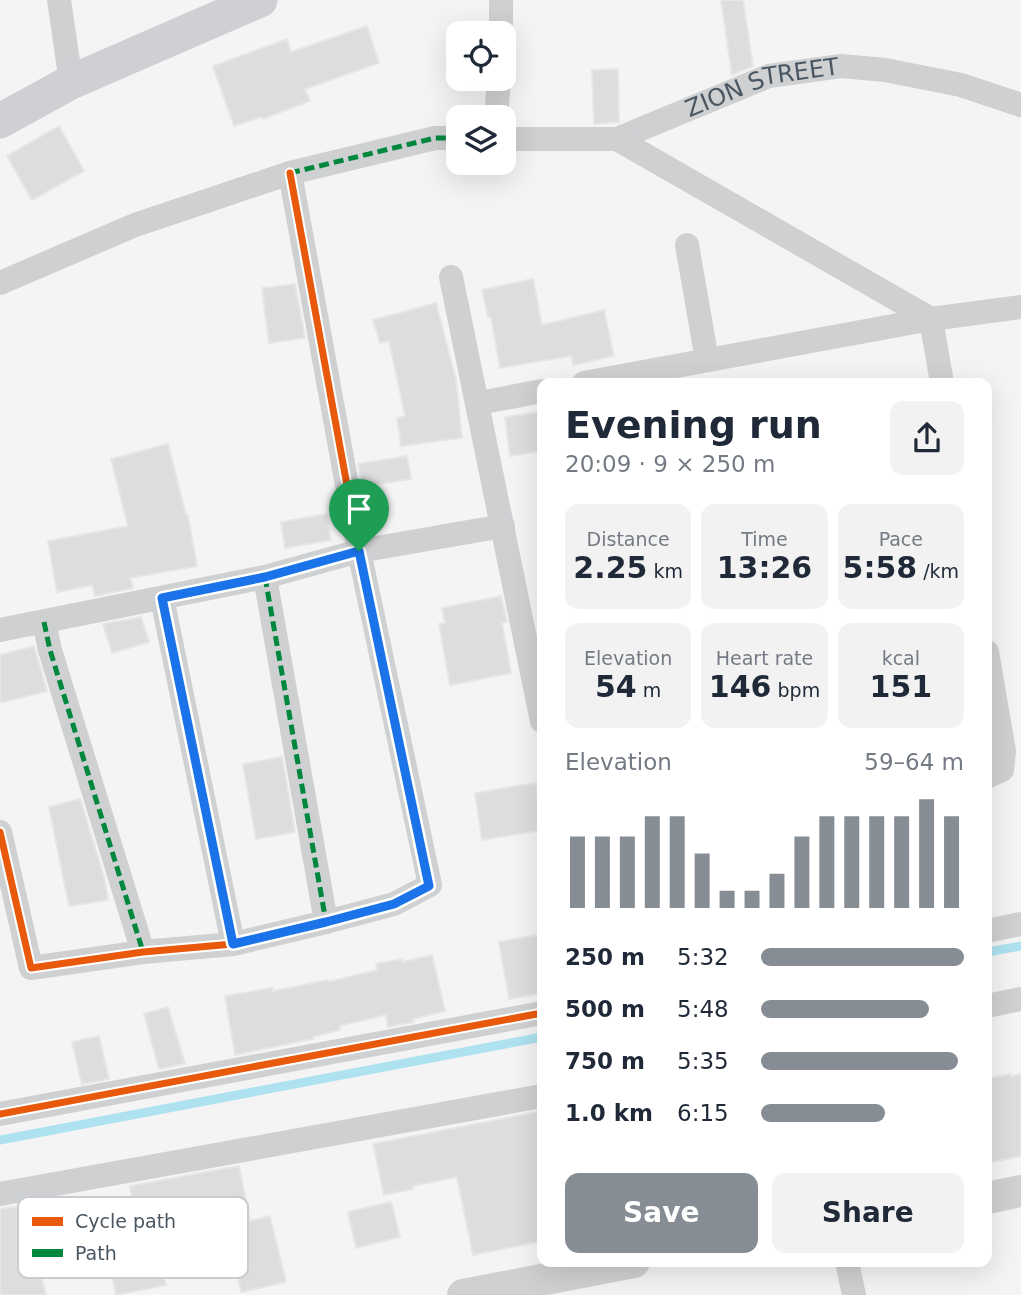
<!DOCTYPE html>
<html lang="en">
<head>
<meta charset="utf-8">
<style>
  :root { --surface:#fff; --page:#f2f2f3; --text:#1f2937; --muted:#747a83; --accent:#868d94 }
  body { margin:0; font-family:"DejaVu Sans",sans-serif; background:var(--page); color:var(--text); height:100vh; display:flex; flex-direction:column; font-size:26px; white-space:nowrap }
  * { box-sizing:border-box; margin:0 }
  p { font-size:23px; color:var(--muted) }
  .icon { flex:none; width:38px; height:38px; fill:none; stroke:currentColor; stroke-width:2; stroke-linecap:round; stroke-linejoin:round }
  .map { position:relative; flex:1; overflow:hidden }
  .panel { position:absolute; left:537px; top:378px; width:455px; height:889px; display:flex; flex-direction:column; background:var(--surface); border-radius:14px; box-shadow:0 7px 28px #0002 }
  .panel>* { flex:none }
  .fabs { position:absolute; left:446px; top:21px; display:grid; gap:14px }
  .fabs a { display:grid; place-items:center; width:70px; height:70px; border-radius:14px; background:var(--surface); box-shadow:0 7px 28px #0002; font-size:35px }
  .pin { position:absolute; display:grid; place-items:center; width:60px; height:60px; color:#fff; margin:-72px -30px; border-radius:50% 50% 50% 0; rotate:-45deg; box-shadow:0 0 7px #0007 }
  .pin .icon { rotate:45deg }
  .round { display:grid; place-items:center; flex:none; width:74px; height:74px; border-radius:14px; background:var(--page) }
  .summary { display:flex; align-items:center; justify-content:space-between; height:119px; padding:0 28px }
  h1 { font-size:38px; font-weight:600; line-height:52px }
  .metrics { display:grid; grid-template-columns:repeat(3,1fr); gap:10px; height:119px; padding:7px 28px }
  .metrics div { display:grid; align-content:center; border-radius:14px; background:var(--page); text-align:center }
  .metrics b { font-size:30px; font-weight:600 }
  .metrics small { font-size:19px; font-weight:400 }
  .metrics p { font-size:19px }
  .chart { height:196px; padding:14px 28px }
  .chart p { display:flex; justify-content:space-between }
  .chart svg { width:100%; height:126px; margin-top:7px; stroke:var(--accent); stroke-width:6 }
  .button { display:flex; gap:14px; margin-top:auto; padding:14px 28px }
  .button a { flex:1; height:80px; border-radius:14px; background:var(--accent); color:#fff; font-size:28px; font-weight:600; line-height:80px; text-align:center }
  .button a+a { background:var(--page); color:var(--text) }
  ul { padding:0 28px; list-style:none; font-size:23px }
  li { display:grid; grid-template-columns:112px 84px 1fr; align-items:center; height:52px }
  li i { height:18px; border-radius:9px; background:var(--accent) }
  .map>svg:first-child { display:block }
</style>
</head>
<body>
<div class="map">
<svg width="1021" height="1295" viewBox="0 0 1021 1295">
  <rect width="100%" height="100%" fill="#f4f4f4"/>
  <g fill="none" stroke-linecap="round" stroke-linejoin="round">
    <g stroke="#aee2f0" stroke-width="9">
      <polyline points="987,952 1021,946"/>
      <polyline points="0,1140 542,1037"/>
    </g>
  </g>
  <g fill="#ddddde" stroke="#e5e6e7" stroke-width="2">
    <polygon points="721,0 743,0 753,66 732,75"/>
    <polygon points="367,26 379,63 305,89 310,101 263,119 262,117 234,126 213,66 287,39 291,52"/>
    <polygon points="618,69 619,122 594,124 592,70"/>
    <polygon points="59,126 84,171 32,200 7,156"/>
    <polygon points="533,279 542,325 604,310 614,356 573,365 571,356 500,368 491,317 488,317 482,290"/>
    <polygon points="295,284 305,338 269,343 262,288"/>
    <polygon points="436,303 456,380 462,438 401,446 397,418 405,416 389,341 380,343 373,320"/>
    <polygon points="542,412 542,451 510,456 505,417"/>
    <polygon points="168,444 186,515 188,515 197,566 130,578 133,588 95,596 92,585 57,592 48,541 128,526 111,459"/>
    <polygon points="407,456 411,479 362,487 358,464"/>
    <polygon points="327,514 331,540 285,548 281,522"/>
    <polygon points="501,596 507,622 502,623 511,673 450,685 439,624 445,623 442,608"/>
    <polygon points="141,617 149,642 112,653 103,624"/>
    <polygon points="34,646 47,691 0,703 0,655"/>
    <polygon points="282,757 295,832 256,839 243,764"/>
    <polygon points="536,783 542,830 482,840 475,793"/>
    <polygon points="80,799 104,877 108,900 69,906 49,807"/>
    <polygon points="542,934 542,993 509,999 499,942"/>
    <polygon points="432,955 445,1011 413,1019 414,1022 388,1027 386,1015 339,1026 340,1030 313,1037 313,1039 235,1055 225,996 272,988 273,991 328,980 328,982 377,970 376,964 402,959 402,962"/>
    <polygon points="168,1007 185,1064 159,1069 144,1014"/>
    <polygon points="99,1036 109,1079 82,1084 72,1042"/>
    <polygon points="1010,1074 1011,1077 1021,1074 1021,1156 987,1163 987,1079"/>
    <polygon points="542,1111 542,1241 473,1255 457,1177 412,1186 413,1189 384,1195 373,1144"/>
    <polygon points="239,1166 250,1221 270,1216 286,1282 241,1292 234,1258 164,1275 166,1285 116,1295 107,1250 137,1244 130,1186"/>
    <polygon points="85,1199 93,1249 36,1258 46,1295 0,1295 0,1209 35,1204 35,1208"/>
    <polygon points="391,1202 400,1237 356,1248 348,1212"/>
  </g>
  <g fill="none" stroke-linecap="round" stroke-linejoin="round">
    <g stroke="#ced0d2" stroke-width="24">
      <polyline points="59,0 71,82"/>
      <polyline points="501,0 501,33"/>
      <polyline points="496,117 499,79"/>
      <path id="s1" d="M 504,139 L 617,139 L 769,76 L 841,66 L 885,70 L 961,85 L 1021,105"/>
      <polyline points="617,139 931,319"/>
      <polyline points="687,245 707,360"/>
      <polyline points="451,277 542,721"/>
      <polyline points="0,283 135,225 290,173 435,138 458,138"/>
      <polyline points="931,319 942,383"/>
      <polyline points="584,383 931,319 1021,307"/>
      <polyline points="479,403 542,391"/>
      <polyline points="265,577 326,922"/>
      <polyline points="162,598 233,944"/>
      <polyline points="44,622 50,650 143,952"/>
      <polyline points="0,630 265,577 359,551 503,526"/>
      <polyline points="987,652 1004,751 1002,770 987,777"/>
      <polyline points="0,832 31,968 143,952 233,944 326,922 394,904 430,885 359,551 290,173"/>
      <polyline points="987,931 1021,924"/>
      <polyline points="987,1006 1021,999"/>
      <polyline points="0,1114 542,1013"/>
      <polyline points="0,1194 542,1096"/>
      <polyline points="847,1262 854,1295"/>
    </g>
    <g stroke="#ced0d2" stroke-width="32">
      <polyline points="987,1198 1021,1191"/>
      <polyline points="463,1295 634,1262"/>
    </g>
    <polyline stroke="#ced0d4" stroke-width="35" points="0,121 71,82 260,0"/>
    <g stroke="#00873e" stroke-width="5" stroke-dasharray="10 5" stroke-linecap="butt">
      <polyline points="290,173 435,138 458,138"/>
      <polyline points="265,577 326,922"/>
      <polyline points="162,598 233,944"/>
      <polyline points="44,622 50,650 143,952"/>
    </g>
    <g stroke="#fff" stroke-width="11">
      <g id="cycleway">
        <polyline points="0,832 31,968 143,952 233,944 326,922 394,904 430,885 359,551 290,173"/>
        <polyline points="0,1114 542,1013"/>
      </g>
    </g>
    <use href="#cycleway" stroke="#e8590c" stroke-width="7"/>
  </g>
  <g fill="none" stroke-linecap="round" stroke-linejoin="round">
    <g stroke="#fff" stroke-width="14">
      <polygon id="route" points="359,551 429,886 394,904 326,922 233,944 162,598 265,577"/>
    </g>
    <use href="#route" stroke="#1a73e8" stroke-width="9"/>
  </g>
  <g text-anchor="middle" stroke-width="7" stroke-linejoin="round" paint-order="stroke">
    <g font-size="24" fill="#4a5661" stroke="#fff">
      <text dy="8" stroke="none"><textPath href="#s1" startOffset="268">ZION STREET</textPath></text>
    </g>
  </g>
  <rect x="18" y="1197" width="230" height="81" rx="10" fill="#fff" stroke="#c9ccd0" stroke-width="2"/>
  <rect x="32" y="1217" width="31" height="9" fill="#e8590c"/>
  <rect x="32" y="1249" width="31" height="8" fill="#00873e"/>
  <g font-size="19" fill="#4a5661">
    <text x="75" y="1228">Cycle path</text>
    <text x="75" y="1260">Path</text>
  </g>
</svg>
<div class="fabs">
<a><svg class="icon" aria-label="locate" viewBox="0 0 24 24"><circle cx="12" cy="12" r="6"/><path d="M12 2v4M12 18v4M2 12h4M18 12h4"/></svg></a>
<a><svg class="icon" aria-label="layers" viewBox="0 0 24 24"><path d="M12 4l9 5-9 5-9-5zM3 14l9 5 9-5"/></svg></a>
</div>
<div class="pin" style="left:359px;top:551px;background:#1e9e55"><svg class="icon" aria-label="arrive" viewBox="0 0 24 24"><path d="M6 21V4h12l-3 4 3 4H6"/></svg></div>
<section class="panel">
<div class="summary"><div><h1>Evening run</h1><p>20:09 · 9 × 250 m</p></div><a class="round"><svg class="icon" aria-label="share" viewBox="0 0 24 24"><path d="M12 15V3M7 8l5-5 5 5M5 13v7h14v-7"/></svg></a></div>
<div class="metrics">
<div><p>Distance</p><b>2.25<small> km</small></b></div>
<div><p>Time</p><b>13:26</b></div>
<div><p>Pace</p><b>5:58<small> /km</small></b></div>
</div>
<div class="metrics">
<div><p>Elevation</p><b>54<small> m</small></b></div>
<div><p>Heart rate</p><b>146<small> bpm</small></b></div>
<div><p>kcal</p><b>151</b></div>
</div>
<div class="chart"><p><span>Elevation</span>59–64 m</p>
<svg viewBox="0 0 160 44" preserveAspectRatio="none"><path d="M5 44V19M15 44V19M25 44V19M35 44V12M45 44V12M55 44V25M65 44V38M75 44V38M85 44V32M95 44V19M105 44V12M115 44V12M125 44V12M135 44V12M145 44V6M155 44V12"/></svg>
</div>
<ul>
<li><b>250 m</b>5:32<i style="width:100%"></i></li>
<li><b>500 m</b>5:48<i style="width:83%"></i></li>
<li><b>750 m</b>5:35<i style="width:97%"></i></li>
<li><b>1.0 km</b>6:15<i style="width:61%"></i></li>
</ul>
<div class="button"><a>Save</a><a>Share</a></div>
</section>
</div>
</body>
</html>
